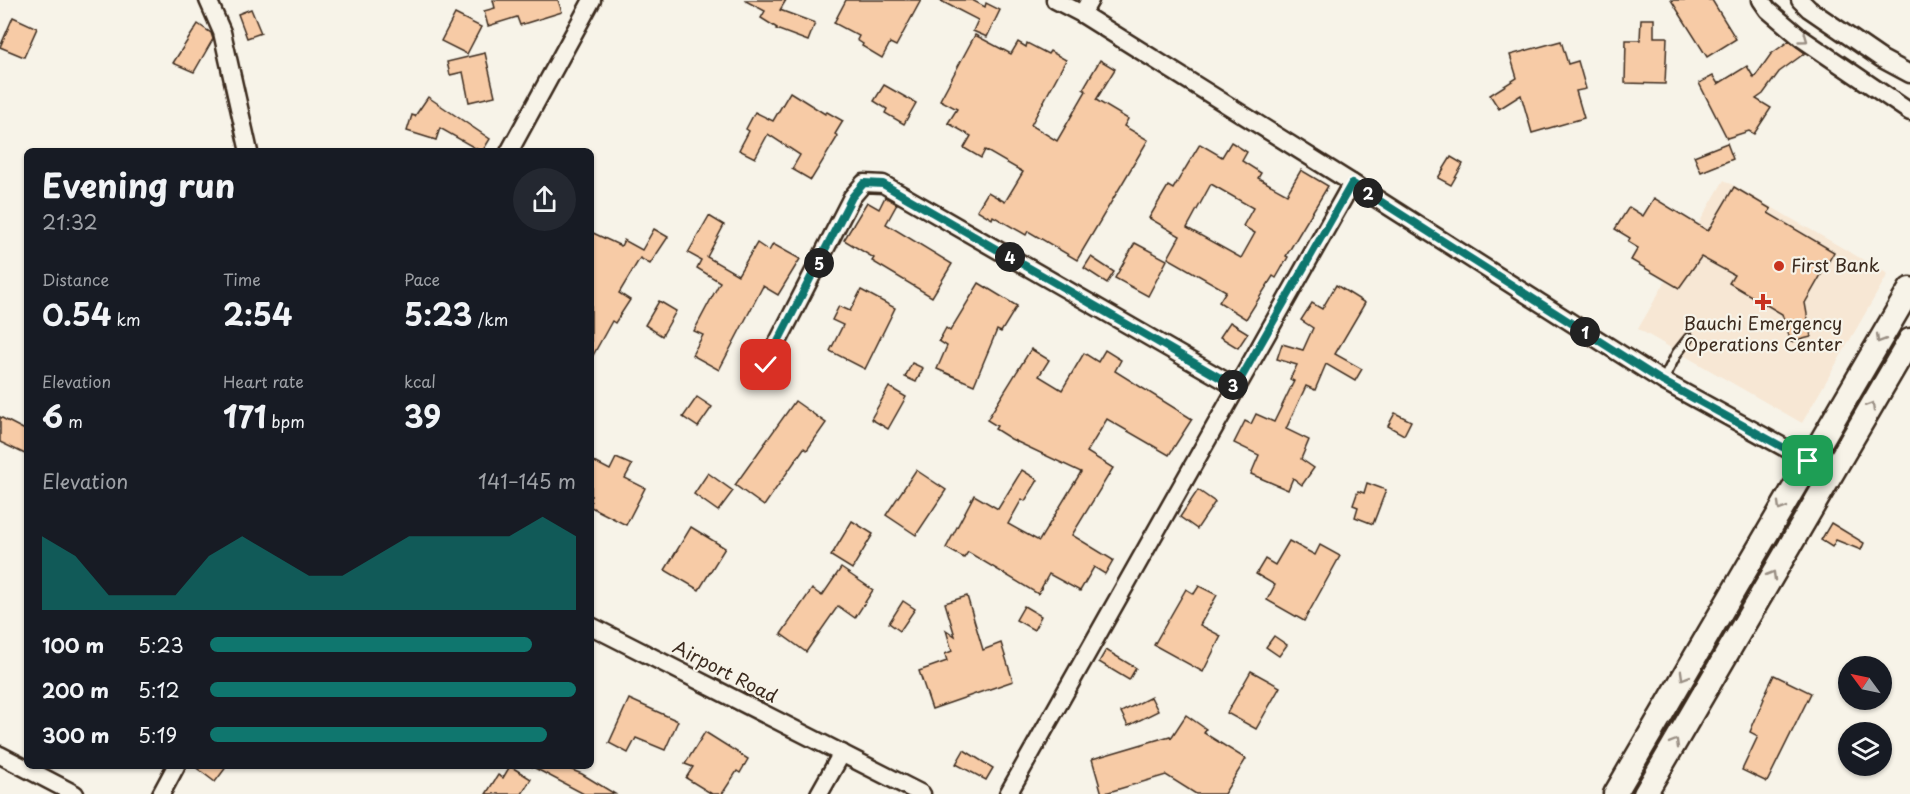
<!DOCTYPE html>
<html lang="en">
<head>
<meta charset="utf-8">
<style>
  :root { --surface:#171b24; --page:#242831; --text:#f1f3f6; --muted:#9ea1a6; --accent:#0f766e }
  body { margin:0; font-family:"Playpen Sans",sans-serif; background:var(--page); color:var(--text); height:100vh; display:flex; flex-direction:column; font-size:22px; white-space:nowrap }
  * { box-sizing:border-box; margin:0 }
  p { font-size:20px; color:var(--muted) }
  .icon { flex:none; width:33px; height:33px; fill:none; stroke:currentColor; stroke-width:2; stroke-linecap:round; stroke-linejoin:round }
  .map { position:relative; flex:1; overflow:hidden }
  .details { position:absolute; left:24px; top:148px; width:570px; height:621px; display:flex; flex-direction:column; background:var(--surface); border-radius:9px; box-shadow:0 2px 4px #0004 }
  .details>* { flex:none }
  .needle { width:39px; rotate:303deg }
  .buttons { position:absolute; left:1838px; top:656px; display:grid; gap:12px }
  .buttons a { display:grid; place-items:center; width:54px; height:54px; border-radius:50%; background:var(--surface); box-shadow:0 2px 4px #0004; font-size:30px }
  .pin { position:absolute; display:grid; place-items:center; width:51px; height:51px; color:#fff; margin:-26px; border-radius:12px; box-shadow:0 3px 9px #0006 }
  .km { position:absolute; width:30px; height:30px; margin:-15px; border-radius:50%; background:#222; color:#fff; font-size:16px; line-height:30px; text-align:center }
  .round { display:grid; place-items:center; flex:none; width:63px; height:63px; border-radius:32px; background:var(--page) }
  .summary { display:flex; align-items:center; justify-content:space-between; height:102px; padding:0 18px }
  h1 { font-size:33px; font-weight:700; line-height:45px }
  .stats { display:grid; grid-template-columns:repeat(3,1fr); gap:9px; height:102px; padding:6px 18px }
  .stats div { display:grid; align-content:center }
  .stats b { font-size:30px; font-weight:700 }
  .stats small { font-size:16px; font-weight:400 }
  .stats p { font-size:16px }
  .chart { height:168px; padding:12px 18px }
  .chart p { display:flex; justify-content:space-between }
  .chart svg { width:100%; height:108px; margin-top:6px; fill:var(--accent); opacity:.7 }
  ul { padding:0 18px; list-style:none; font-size:20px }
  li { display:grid; grid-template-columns:96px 72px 1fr; align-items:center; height:45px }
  li i { height:15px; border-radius:8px; background:var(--accent) }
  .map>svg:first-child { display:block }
</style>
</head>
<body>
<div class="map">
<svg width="1910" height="794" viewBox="0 0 1910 794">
  <rect width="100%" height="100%" fill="#f7f3e8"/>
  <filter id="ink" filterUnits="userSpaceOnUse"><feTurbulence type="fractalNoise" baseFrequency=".0167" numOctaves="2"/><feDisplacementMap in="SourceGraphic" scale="12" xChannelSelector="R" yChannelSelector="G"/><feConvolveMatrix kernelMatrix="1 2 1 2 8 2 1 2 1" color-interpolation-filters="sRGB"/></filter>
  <g filter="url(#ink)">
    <polygon fill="#f7e7d4" points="1724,180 1888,274 1802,423 1638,329"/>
    <g fill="#f7cba6" stroke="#3b2a1e" stroke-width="1.5" fill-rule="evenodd">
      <polygon points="493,0 558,0 562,12 520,25 517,17 488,26 484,11 495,8"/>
      <polygon points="744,0 786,0 780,10 815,23 808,41 776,29 777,28 761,18 765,11"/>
      <polygon points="846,0 921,0 896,46 890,43 882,58 862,46 863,44 857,40 859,36 834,23"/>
      <polygon points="939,0 972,0 985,7 986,3 1000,10 987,37 973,31 978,20"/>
      <polygon points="1671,0 1712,0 1736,39 1707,57"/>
      <polygon points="251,9 261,33 247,38 238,14"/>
      <polygon points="455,14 481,27 467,54 441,41"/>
      <polygon points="13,17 37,28 24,57 0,47"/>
      <polygon points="1641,19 1654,19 1654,37 1667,37 1665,84 1625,83 1626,40 1640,40"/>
      <polygon points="198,24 211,33 213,39 194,72 173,63"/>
      <polygon points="975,35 1011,54 1018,42 1026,47 1027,43 1048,54 1050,51 1066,60 1031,125 1057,141 1086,91 1083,89 1100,60 1115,69 1096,100 1128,119 1124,126 1148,140 1077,260 1028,231 1026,235 993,216 992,219 977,210 988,192 1005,202 1023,172 985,150 981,158 964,148 971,136 948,123 957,109 940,100"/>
      <polygon points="1561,41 1568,64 1578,61 1586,89 1576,91 1584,118 1532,133 1521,95 1499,109 1490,95 1517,78 1510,55"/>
      <polygon points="1789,41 1805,53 1779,72 1763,94 1756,99 1771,108 1754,134 1749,131 1727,138 1699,83 1713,76 1718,84 1747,66 1754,78 1771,54"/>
      <polygon points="485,53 495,96 469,102 463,72 450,75 447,62"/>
      <polygon points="884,85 916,103 904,124 885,113 887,109 874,101"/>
      <polygon points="790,92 825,114 827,112 843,121 835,134 838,136 811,180 792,169 800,155 768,134 755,158 739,150 749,131 746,129 755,112 773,121"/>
      <polygon points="428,97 490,139 482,152 440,128 436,140 407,131 412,115 415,116"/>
      <path d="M 1231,142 L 1247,152 L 1242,161 L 1261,173 L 1258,178 L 1287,194 L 1301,170 L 1328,186 L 1286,256 L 1288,257 L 1276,278 L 1273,276 L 1246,319 L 1219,302 L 1226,291 L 1168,258 L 1180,236 L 1149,218 L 1168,186 L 1173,189 L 1200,144 L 1222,157 ZM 1211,184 L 1253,208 L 1243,226 L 1255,233 L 1241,258 L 1187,228 Z"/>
      <polygon points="1727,143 1733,159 1701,172 1694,156"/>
      <polygon points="1451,157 1463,164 1451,185 1438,178"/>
      <polygon points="1734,187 1771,209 1768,213 1834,252 1805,303 1811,337 1791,342 1782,314 1729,283 1734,275 1701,257 1679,288 1631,260 1638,248 1628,242 1630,238 1615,229 1629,207 1643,216 1654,198 1708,231"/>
      <polygon points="885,197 897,204 886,224 952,264 932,297 872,261 874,258 844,240 867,202 879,209"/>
      <polygon points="709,216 724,225 707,257 738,275 757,243 769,251 773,244 800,259 778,295 763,286 719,370 692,355 703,335 694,331 720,282 697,268 701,260 688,253"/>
      <polygon points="654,229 668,237 650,264 640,258 619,293 630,300 615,323 612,321 591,359 591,232 621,246 624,240 642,250"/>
      <polygon points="1135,243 1167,260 1148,296 1115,278"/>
      <polygon points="1091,257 1114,272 1107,283 1084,268"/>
      <polygon points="979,283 1017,306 1001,332 997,330 974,385 937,369 947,346 939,341 946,328 950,331"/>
      <polygon points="1336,285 1365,303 1335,354 1362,369 1355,381 1326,364 1315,390 1306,386 1286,429 1309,440 1301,459 1314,468 1302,485 1293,478 1288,490 1251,474 1259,455 1234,443 1245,421 1251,424 1256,414 1274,422 1294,381 1290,379 1297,365 1277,359 1282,344 1303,350 1313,328 1301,320 1312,303 1322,309"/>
      <polygon points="861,290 895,308 865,369 830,351 843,325 832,320 839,306 850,311"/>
      <polygon points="659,301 676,311 662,336 645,325"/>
      <polygon points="1230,322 1248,333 1238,348 1220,337"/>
      <polygon points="1031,349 1049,360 1039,376 1062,390 1084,353 1098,362 1105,350 1121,360 1115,371 1192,419 1169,455 1107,419 1087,452 1113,468 1072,535 1113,560 1105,574 1094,567 1080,591 1049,574 1038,594 968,552 964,558 946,548 974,495 998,509 1022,470 1038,480 1025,501 1022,499 1008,524 1039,541 1081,472 1011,439 995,429 997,426 987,420"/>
      <polygon points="912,363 923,368 916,382 905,377"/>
      <polygon points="889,387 906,397 888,429 871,419"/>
      <polygon points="697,397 712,407 698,427 683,417"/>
      <polygon points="795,401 826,423 807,450 804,448 764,506 735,485"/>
      <polygon points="1395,413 1411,421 1404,435 1388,426"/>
      <polygon points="0,417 27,431 27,455 0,442"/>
      <polygon points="616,458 632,465 625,478 645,488 626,525 591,507 591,460 610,470"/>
      <polygon points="916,470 946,490 916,535 886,515"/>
      <polygon points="708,473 733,491 718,511 694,494"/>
      <polygon points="1367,483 1386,490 1373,524 1355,517 1358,507 1353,505 1358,491 1364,493"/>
      <polygon points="1198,490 1215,502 1197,529 1180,517"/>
      <polygon points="852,521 873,534 852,569 831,556"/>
      <polygon points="1831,523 1864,543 1861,550 1836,540 1832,547 1821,540"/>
      <polygon points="691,527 725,548 699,590 665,570"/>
      <polygon points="1289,541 1315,555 1320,545 1340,556 1304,621 1267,600 1275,585 1256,574 1265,559 1275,565"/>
      <polygon points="841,568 873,590 855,618 838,606 806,652 781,634 812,589 822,596"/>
      <polygon points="1199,586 1217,595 1200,625 1221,636 1203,672 1154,645 1186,589 1194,594"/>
      <polygon points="967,596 983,650 1001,643 1013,681 932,709 919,671 947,661 945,654 952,651 946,630 955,636 945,603"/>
      <polygon points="903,601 915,609 900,631 889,623"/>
      <polygon points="1024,606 1041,616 1034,630 1016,620"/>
      <polygon points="1274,636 1287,645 1279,656 1266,647"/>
      <polygon points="1106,650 1136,668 1129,680 1099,662"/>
      <polygon points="1251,671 1280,687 1256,729 1227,713"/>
      <polygon points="1774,675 1811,693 1767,782 1742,770 1758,736 1750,732 1764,699 1763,698"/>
      <polygon points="1151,697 1158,711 1128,726 1121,712"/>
      <polygon points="629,699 678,721 665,750 636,738 628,753 609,743"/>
      <polygon points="1186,715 1206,729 1204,733 1246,759 1224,794 1196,794 1166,775 1102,794 1092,759 1170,736 1171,738"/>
      <polygon points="705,732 748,759 740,773 737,771 722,794 712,794 686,778 693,767 685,764"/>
      <polygon points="964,750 993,768 986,780 956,764"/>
      <polygon points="194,766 227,766 215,782"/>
      <polygon points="510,766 531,779 522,794 486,794 498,775 503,778"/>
      <polygon points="531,766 562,766 582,774 615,794 584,794"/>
    </g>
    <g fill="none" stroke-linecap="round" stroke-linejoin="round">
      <g stroke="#3b2a1e" stroke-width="13">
        <polyline id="lane" points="1663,381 1677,353 1689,338"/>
      </g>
      <g stroke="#3b2a1e" stroke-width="21">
        <g id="street">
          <polyline points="208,0 222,32 249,152"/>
          <polyline points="1055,0 1082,14 1352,183 1663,381 1831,473"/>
          <polyline points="1761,0 1768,10 1801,38 1910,112"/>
          <polyline points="1800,0 1809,9 1882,59 1910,74"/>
          <polyline points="1082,14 1090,0"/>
          <polyline points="509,152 592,0"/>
          <polyline points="766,365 852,197 864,183 883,184 1236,387"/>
          <polyline points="591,626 922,794"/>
          <polyline points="0,755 75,794"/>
          <polyline points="161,794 176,766"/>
          <polyline points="819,794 842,753"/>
          <polyline points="1008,794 1352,183"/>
        </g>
      </g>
      <g stroke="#3b2a1e" stroke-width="27">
        <g id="secondary">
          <polyline points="1615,794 1910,289"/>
          <polyline points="1645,794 1910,340"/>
        </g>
      </g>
      <use href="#lane" stroke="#f7f3e8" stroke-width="8"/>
      <use href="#street" stroke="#f7f3e8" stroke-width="16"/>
      <use href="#secondary" stroke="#f7f3e8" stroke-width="22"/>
    </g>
    <defs><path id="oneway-chevron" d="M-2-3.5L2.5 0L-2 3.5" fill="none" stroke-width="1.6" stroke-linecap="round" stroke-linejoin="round" transform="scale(1.5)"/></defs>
    <g stroke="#998e83">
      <use href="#oneway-chevron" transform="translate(1804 39) rotate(36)"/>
      <use href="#oneway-chevron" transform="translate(1880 339) rotate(121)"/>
      <use href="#oneway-chevron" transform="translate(1871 406) rotate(-59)"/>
      <use href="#oneway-chevron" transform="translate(1781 507) rotate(120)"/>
      <use href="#oneway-chevron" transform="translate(1772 575) rotate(-60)"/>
      <use href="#oneway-chevron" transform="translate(1684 676) rotate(120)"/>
      <use href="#oneway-chevron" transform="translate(1675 743) rotate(-60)"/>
    </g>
  </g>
  <g fill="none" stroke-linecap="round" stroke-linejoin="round" filter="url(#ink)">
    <g stroke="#fff" stroke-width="12">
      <polyline id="route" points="766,365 852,197 864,183 883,184 1236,387 1352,183 1662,381 1808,461"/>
    </g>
    <use href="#route" stroke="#0f766e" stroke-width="8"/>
  </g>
  <g fill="#c8321e" stroke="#f7f3e8" stroke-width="2">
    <circle cx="1779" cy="266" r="6"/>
    <path d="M1760 293h6v6h6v6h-6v6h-6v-6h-6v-6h6z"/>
  </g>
  <g text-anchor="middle" stroke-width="4.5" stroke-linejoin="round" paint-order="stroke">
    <g font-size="18" fill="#3b2a1e" stroke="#f7f3e8" text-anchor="start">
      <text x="1791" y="272">First Bank</text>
      <text x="1763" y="330" text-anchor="middle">Bauchi Emergency<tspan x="1763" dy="21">Operations Center</tspan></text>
    </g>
    <g font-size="18" fill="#3b2a1e" stroke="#f7f3e8">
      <text transform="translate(725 672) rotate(27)" y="6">Airport Road</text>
    </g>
  </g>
</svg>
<div class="buttons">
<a><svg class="needle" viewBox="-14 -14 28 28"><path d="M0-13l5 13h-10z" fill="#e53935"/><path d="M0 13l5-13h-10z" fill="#9ea1a6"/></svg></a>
<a><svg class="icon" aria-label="layers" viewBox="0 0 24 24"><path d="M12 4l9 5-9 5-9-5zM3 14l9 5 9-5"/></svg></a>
</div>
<div class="pin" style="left:1808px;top:461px;background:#1e9e55"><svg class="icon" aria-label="arrive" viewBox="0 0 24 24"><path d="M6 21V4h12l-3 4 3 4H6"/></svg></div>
<div class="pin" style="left:766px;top:365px;background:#d93025"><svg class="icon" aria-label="check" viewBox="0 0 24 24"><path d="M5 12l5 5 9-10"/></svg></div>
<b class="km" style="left:1585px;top:332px">1</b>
<b class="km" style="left:1368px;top:193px">2</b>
<b class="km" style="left:1233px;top:385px">3</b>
<b class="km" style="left:1010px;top:257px">4</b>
<b class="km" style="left:819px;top:263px">5</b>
<section class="details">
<div class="summary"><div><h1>Evening run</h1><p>21:32</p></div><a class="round"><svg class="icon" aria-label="share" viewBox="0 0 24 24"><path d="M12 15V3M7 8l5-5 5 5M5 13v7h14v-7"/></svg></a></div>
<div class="stats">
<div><p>Distance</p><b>0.54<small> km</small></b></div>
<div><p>Time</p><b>2:54</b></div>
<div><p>Pace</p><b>5:23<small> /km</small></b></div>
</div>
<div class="stats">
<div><p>Elevation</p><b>6<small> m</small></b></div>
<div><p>Heart rate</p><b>171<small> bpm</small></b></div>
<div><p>kcal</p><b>39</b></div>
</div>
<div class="chart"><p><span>Elevation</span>141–145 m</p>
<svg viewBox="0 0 160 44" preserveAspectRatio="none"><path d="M0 44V14L10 22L20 38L30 38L40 38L50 22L60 14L70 22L80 30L90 30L100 22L110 14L120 14L130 14L140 14L150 6L160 14V44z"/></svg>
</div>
<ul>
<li><b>100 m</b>5:23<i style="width:88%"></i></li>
<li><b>200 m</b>5:12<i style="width:100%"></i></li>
<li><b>300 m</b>5:19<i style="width:92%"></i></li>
</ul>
</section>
</div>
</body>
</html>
